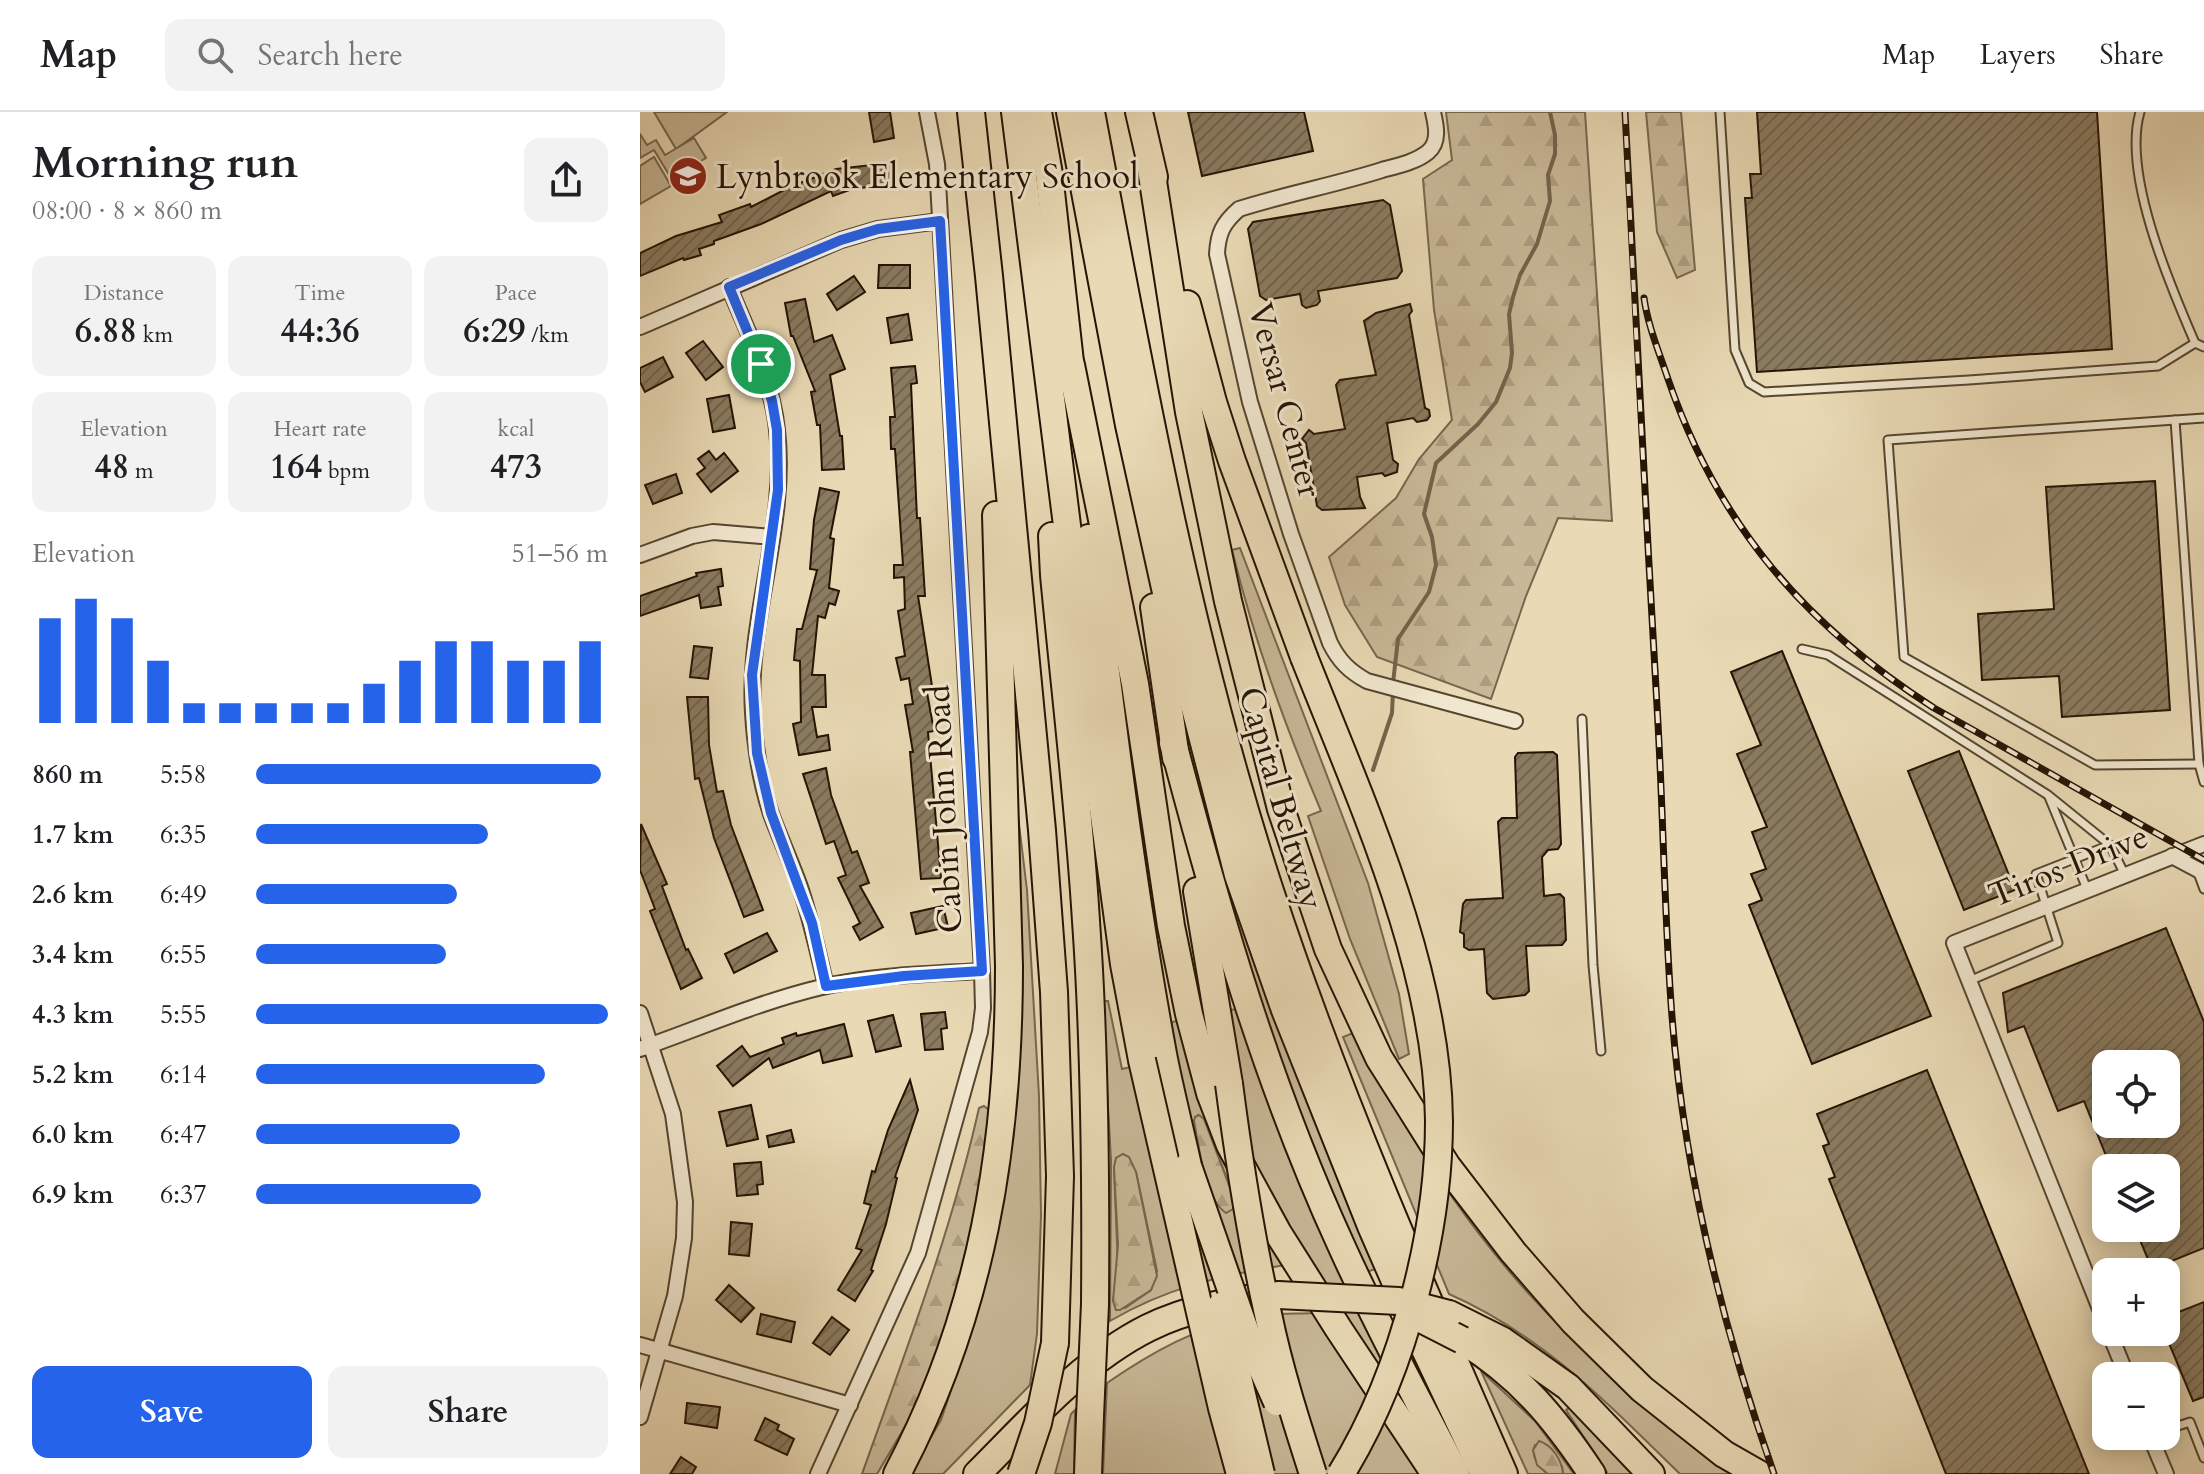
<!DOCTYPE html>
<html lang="en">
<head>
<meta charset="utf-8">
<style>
  :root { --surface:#fff; --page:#f2f2f2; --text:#202124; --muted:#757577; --line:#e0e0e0; --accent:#2563eb }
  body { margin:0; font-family:Cardo,serif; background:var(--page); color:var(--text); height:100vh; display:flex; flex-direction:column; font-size:30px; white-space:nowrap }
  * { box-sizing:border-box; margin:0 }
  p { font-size:26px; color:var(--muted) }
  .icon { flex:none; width:44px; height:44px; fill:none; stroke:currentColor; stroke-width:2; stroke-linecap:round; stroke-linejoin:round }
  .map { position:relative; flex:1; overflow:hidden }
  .panel { display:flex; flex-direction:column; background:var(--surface); width:640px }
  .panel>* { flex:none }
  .tools { position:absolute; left:1452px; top:938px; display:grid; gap:16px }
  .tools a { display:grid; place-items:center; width:88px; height:88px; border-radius:16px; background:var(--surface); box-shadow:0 4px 20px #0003; font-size:40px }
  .pin { position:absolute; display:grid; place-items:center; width:68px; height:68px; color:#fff; margin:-34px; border:4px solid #fff; border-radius:50%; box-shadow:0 2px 8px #0007 }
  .round { display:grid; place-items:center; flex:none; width:84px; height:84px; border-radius:16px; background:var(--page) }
  .head { display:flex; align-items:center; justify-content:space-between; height:136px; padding:0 32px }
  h1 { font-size:44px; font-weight:600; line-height:60px }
  .figures { display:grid; grid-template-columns:repeat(3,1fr); gap:12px; height:136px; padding:8px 32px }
  .figures div { display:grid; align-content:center; border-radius:16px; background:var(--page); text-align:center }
  .figures b { font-size:34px; font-weight:600 }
  .figures small { font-size:22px; font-weight:400 }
  .figures p { font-size:22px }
  .chart { height:224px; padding:16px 32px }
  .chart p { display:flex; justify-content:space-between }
  .chart svg { width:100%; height:144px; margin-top:8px; stroke:var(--accent); stroke-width:6 }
  .cta { display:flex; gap:16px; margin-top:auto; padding:16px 32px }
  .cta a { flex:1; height:92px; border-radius:16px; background:var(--accent); color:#fff; font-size:32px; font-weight:600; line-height:92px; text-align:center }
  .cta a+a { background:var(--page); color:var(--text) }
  ul { padding:0 32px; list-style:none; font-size:26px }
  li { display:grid; grid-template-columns:128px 96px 1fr; align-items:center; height:60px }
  li i { height:20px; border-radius:10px; background:var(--accent) }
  header { display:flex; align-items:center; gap:48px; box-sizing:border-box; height:112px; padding:0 40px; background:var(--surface); border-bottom:2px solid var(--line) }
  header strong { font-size:38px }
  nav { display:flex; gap:44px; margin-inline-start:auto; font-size:28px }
  .search { width:560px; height:72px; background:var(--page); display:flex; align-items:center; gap:20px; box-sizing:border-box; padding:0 28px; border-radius:16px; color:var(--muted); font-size:30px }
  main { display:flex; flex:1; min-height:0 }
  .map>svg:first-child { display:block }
</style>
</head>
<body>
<header>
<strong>Map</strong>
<div class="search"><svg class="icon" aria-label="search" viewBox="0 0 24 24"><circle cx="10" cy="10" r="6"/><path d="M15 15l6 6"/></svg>Search here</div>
<nav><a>Map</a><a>Layers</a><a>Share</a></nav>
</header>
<main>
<section class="panel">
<div class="head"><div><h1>Morning run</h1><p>08:00 · 8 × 860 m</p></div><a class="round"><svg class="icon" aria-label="share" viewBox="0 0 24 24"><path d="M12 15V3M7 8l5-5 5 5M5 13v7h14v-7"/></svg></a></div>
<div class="figures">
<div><p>Distance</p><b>6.88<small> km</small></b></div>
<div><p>Time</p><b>44:36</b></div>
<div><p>Pace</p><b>6:29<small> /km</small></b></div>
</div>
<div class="figures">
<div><p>Elevation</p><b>48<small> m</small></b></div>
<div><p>Heart rate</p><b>164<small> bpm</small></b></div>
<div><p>kcal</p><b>473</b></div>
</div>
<div class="chart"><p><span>Elevation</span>51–56 m</p>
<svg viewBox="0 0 160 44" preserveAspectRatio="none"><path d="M5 44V12M15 44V6M25 44V12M35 44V25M45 44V38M55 44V38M65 44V38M75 44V38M85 44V38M95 44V32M105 44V25M115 44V19M125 44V19M135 44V25M145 44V25M155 44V19"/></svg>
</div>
<ul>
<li><b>860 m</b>5:58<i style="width:98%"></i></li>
<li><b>1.7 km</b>6:35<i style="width:66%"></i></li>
<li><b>2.6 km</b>6:49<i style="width:57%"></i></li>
<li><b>3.4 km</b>6:55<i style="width:54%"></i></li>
<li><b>4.3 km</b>5:55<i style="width:100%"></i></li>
<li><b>5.2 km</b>6:14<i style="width:82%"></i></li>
<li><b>6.0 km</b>6:47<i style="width:58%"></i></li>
<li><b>6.9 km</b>6:37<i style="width:64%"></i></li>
</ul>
<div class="cta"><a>Save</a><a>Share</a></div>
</section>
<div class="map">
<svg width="1564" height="1362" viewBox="0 0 1564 1362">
  <defs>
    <pattern id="forest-firs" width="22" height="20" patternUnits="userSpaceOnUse" patternTransform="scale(2)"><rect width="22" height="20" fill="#c8b897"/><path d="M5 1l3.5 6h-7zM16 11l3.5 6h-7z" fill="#ac9d80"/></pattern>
    <pattern id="park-tufts" width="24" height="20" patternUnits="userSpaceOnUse" patternTransform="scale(2)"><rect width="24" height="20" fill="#c8b897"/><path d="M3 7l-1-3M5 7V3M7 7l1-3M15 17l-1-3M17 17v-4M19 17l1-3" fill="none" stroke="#ac9d80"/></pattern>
    <pattern id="building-hatch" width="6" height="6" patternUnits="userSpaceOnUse" patternTransform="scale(2)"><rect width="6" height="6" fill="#8a7b60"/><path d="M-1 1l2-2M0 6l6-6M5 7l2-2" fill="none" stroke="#71644d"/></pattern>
  </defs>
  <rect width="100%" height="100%" fill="#e9dab5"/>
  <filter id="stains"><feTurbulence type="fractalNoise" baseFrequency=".0025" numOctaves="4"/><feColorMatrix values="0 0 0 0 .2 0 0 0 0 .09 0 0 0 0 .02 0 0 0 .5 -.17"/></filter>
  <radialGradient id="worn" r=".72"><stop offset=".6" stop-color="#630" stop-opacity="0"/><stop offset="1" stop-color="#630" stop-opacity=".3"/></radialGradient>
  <g fill="#c8b897" stroke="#76664e" stroke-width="2" fill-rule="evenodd">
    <polygon points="14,0 87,0 36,37"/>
    <polygon points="14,45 31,74 0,92 0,54"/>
    <path d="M 600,436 L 728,771 L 759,882 L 769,942 L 759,947 L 710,827 L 668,704 L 681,699 C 644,611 615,531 592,438 Z"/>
    <path d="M 560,649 L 738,1156 L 727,1160 C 677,1051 632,939 597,824 C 580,767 567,709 552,652 Z"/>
    <polygon points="375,679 387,778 399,984 401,1103 397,1222 390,1273 303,1362 269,1362 301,1308 330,1221 356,1126"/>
    <path d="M 462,889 L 468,889 L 482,957 L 537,944 L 531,910 L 538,909 L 646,1153 C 582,1163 526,1176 470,1209 L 471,1048 ZM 558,1003 L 564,1007 L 589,1072 L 577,1093 L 564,1057 L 554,1009 ZM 474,1055 L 496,1060 L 517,1159 L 511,1178 L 485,1196 L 473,1189 L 478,1155 Z"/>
    <polygon points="599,897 761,1277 751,1282 657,1132 604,1037 601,977 590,898"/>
    <path d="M 713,921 C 772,1032 841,1140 933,1227 C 951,1244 972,1258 990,1274 C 1027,1303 1063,1333 1100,1362 L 1040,1362 C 967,1291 904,1224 809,1182 L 703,925 Z"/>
    <path d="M 675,1201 L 782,1362 L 463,1362 L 467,1271 C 512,1240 558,1214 613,1204 C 633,1201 654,1202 675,1201 Z"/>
    <path d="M 841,1259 L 895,1309 L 934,1362 L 923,1362 L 922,1354 L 895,1333 C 890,1345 899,1355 908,1362 L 888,1362 Z"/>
    <polygon points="930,1295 999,1362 968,1362 926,1298"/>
    <polygon points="435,1298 434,1362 415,1362 431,1302"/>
  </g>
  <g fill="url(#forest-firs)" stroke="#76664e" stroke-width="2">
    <polygon points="806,0 945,0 972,409 918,406 886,484 851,587 737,545 705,493 689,445 756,386 779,347 812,308 794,198 783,67 812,48"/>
    <polygon points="1006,0 1041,0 1055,158 1037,166 1017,120"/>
    <path d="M 344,994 L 353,1001 L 332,1124 L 295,1252 L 276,1296 L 237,1362 L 222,1362 C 265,1241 311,1121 339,996 Z"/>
    <path d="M 559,1003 L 564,1007 L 593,1084 L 593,1097 L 586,1101 C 564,1086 559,1034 554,1009 L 555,1005 Z"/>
    <polygon points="483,1042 489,1045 496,1060 517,1164 511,1178 480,1198 476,1198 473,1189 478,1133 474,1055 476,1046"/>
    <path d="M 899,1329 C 912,1333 922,1348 923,1362 L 908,1362 L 897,1353 L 893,1338 Z"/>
  </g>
  <polygon fill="url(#park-tufts)" stroke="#76664e" stroke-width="2" points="0,22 7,33 16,28 25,43 54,26 66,46 31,66 14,38 0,46"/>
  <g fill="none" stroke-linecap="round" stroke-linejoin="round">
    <g stroke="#72634a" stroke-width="4">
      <polyline points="753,571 758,527 789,480 796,453 792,425 784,402 796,351 838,312 856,290 870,256 872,241 869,202 873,185 880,163 897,132 910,89 908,63 915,42 915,23 910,0"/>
      <polyline points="733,658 752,601 753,579"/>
    </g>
  </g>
  <g fill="url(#building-hatch)" stroke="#241404" stroke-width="2" fill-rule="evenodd">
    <polygon points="229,0 250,0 254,26 234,30"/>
    <polygon points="548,0 664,0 673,39 562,64"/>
    <polygon points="1117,0 1457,0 1472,237 1117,260 1105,86 1112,86 1110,62 1121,62"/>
    <polygon points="250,51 253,72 212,77 193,84 191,79 121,112 74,129 74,132 59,137 61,143 44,148 43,146 0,164 0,141 36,124 82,110 79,103 110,92 111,95 150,75 196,57"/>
    <polygon points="743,88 750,93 762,159 757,166 678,179 680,189 677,193 666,196 662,193 660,182 626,188 620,184 608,117 613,110"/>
    <polygon points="239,153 270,153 270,176 238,176"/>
    <polygon points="214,164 225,180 197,198 187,182"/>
    <polygon points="165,187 174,230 192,223 205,257 190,263 200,324 202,324 204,357 182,358 180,313 177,313 171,280 175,279 153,224 151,224 145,191"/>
    <polygon points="770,192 772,199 769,203 785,296 789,298 790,304 787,308 777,310 773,306 747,311 753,348 758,352 757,360 745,364 742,361 717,365 720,385 725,396 682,398 677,394 666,331 662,327 669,318 674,322 705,317 696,273 700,268 736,263 724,209 736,201"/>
    <polygon points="268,202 272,228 251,231 247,206"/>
    <polygon points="63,229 83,255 66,268 46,241"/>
    <polygon points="23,245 33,265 5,280 0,270 0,256"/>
    <polygon points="275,254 277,271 271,272 277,406 280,406 285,484 278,484 292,574 286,575 294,619 288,620 301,766 281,767 270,640 273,640 265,593 273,592 269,566 261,568 256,546 265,544 258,499 265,497 264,465 254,466 254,453 263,453 255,337 251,337 250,305 255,305 251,256"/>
    <polygon points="89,283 95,316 73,320 67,287"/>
    <polygon points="69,339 76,348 84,341 98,359 71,380 57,362 65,356 58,347"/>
    <polygon points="36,362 42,381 13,392 5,373"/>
    <polygon points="1515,369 1530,598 1422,605 1419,564 1342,568 1338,502 1414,497 1406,375"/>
    <polygon points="180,376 199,380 190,426 194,427 189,476 199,479 195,493 189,491 185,506 178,504 172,563 185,563 186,595 172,595 177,625 188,623 190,638 159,643 153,612 161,610 160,549 154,548 157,517 162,517 177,458 170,457 174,408"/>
    <polygon points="81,457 83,474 78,475 81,493 61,496 59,483 0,504 0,484 57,464 56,461"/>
    <polygon points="54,534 72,536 68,567 50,565"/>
    <polygon points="1142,539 1291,904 1172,952 1109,793 1122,788 1111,762 1126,757 1112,720 1127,715 1097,642 1121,633 1091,560"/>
    <polygon points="47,585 68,585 69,633 77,680 83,679 91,713 123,798 104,805 74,726 59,666 55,667"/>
    <polygon points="1319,639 1375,778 1324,798 1268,659"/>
    <polygon points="913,640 917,643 921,732 918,737 908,738 902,745 904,784 920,782 924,786 926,828 922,833 886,834 889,879 885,883 853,887 847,881 844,837 829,838 824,835 824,822 820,820 823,792 826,788 863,786 858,710 862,706 877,706 875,645 878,641"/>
    <polygon points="186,656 191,683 212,741 217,739 229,771 220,774 243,815 220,828 213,815 220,811 198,766 206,763 194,729 186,732 163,662"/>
    <polygon points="1,712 27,772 22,774 46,838 48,837 62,866 41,877 10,799 15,797 0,758"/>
    <polygon points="303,794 308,815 276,822 271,801"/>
    <path d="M 1526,816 L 1564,910 L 1564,1136 L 1512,1157 L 1495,1116 L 1526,1116 L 1526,1056 L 1471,1056 L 1444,989 L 1418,999 L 1384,914 L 1368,920 L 1363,881 ZM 1466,952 L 1526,952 L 1526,1012 L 1466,1012 Z"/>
    <polygon points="127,821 137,839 94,861 85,842"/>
    <polygon points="305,900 307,916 301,917 303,937 285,938 281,902"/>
    <polygon points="253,903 261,934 236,940 228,909"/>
    <polygon points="204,912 212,944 183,951 180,938 133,956 129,946 93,974 77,954 102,934 110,945 144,932 142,926 156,921 157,924"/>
    <polygon points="1287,958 1449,1362 1306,1362 1189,1067 1195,1065 1183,1034 1189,1032 1177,1002"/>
    <polygon points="270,968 278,998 255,1065 257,1066 246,1112 231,1158 233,1159 215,1189 198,1178 222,1138 216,1136 231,1093 224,1091 232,1059 235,1060 248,1018"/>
    <polygon points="111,993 118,1027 87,1034 79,1000"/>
    <polygon points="151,1018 154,1030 129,1035 127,1024"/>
    <polygon points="121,1050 123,1072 117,1073 118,1082 97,1084 94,1052"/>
    <polygon points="91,1110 112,1112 109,1144 89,1142"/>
    <polygon points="89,1173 114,1196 101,1210 76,1188"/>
    <polygon points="1564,1190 1564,1285 1553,1289 1526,1224 1526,1205"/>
    <polygon points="121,1202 155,1210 151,1230 117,1222"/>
    <polygon points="192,1205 209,1218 190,1243 173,1231"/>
    <polygon points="47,1291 80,1295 77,1316 45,1311"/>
    <polygon points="125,1306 139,1313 137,1318 154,1327 147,1343 115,1328"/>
    <polygon points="41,1345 56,1355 52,1362 30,1362"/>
  </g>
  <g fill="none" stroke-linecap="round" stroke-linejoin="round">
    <g stroke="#554630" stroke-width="11">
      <g id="lane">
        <polyline points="1080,0 1095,238 1109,271 1124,280 1329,268 1518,254 1555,231"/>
        <path d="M 1500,0 C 1482,62 1530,173 1555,231 L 1564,235"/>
        <polyline points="1535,308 1559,652 1564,670"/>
        <polyline points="1162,537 1188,543 1408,683 1470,733 1485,763"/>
        <polyline points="942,607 953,853 961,939"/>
        <polyline points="1559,652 1455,653 1264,545 1248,328 1564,306"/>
        <polyline points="1409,685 1447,777"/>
        <polyline points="1557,758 1564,777"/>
        <polyline points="1329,869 1418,831 1396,762 1470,733"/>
        <polyline points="1526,1318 1550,1310 1564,1346"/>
      </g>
    </g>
    <g stroke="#554630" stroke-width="18">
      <g id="street">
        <path d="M 793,0 C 796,13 800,30 788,40 C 776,50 757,54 742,58 C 695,73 646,82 599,97 C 583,111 578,121 577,142 L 610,290 L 651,422 L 690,531 C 699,549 709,559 727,569 L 875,609"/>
        <path d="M 89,175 C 108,221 132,268 137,318 C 148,413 107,505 113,601 C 115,635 120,669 131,702 C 140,726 151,750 160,775 C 171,807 178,841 186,874"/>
        <polyline points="0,215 201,128 238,117 300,109"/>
        <polyline points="0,443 52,424 73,420 132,425"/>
        <polyline points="1532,744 1564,761"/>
        <polyline points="0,901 33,1002 45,1090 44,1126 35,1184 0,1305"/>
        <path d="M 0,937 C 60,916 119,890 182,875 C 234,863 289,862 342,859"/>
        <polyline points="1466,1212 1314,831 1564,732"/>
        <polyline points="1469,1220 1487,1264"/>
        <polyline points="0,1233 210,1293"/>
        <polyline points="1510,1324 1526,1362"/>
        <polyline points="178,1362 278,1141 340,920 343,896 342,859 297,52 287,0"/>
      </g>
    </g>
    <g stroke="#241404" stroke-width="30">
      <g id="highway">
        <polyline points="331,0 349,164 402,718 414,880 420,1064 415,1231"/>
        <polyline points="375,0 457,652 484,852 502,948"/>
        <polyline points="398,0 409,62 432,268"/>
        <polyline points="430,0 489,313 531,503 598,763 645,898 731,1114 782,1231 844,1362"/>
        <path d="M 451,0 C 500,260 547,524 629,776 C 695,977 779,1169 864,1362"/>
        <polyline points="499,0 514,65"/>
        <polyline points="510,50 549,300 588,489 641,697 688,837 739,946 807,1054 873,1140 933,1209 1002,1277 1084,1342 1119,1362"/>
        <polyline points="547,192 573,290 592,349 664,545"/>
        <polyline points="431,253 495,572 531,814 549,902 570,981 590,1033 638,1121 698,1216 795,1362"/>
        <path d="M 412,424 L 414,463 C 425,579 439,694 446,809 C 455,937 456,1064 455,1192"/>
        <path d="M 449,426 C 471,598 491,770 523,942 C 530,979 540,1017 548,1054"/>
        <polyline points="514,495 536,646"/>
        <path d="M 533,631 C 578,802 627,972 701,1133 C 736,1211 777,1286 816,1362"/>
        <polyline points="557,779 589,972"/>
        <polyline points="809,1202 863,1229 928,1275 1011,1362"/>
        <path d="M 822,1228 C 880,1264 914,1305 952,1362"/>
        <path d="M 257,1362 C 342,1202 369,1034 369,854 L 356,403"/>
        <path d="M 337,1362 C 389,1310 442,1249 508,1216 C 548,1196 594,1188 638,1183"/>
        <polyline points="448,1362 450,1304"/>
      </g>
    </g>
    <use href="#lane" stroke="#f1e7cf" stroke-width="7"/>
    <use href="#street" stroke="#f1e7cf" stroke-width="14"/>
    <use href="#highway" stroke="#e9dab5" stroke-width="26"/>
    <g stroke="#241404" stroke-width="7">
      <g id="rail">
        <path d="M 985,0 C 994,198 1006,396 1017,594 C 1023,693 1024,792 1031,891 C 1042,1051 1081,1211 1134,1362"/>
        <path d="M 1004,186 C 1008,214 1019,240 1028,267 C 1078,413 1165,513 1294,596 L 1564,748"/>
      </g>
    </g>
    <use href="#rail" stroke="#f1e7cf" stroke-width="4" stroke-dasharray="12" stroke-linecap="butt"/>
    <g stroke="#241404" stroke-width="30" stroke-linecap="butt">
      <g id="highway-bridge">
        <path d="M 664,545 C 720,687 798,855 799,1009 C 799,1068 790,1126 775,1183 C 759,1245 735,1307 701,1362"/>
        <polyline points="502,948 582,1296 600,1362"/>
        <path d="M 589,972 C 599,1049 611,1126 628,1202 C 639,1256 656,1309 673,1362"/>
        <polyline points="548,1054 606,1221 637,1290"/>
        <polyline points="638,1183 759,1189 809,1202"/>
        <polyline points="581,1194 621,1362"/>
        <polyline points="779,1206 822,1228"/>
        <polyline points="450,1304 455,1192"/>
        <polyline points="381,1362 398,1311 415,1231"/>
      </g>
    </g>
    <use href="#highway-bridge" stroke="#e9dab5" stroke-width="26"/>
  </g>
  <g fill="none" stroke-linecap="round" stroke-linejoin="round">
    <g stroke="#fff" stroke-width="16">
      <polygon id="route" points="300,109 342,859 264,864 186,874 172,811 131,701 117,641 112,563 138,378 137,318 132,289 121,252 89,175 201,128 238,117"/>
    </g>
    <use href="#route" stroke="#2563eb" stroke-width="10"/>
  </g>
  <defs>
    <g id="school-disc" transform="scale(2)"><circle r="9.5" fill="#8f2418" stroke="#f1e7cf"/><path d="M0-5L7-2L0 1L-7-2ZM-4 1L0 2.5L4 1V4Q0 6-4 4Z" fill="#fff"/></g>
  </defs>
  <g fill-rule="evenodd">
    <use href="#school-disc" x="48" y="64"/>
  </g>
  <g text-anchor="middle" stroke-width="6" stroke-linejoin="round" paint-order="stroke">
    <g font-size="34" fill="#241404" stroke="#f1e7cf" text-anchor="start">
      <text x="76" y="76">Lynbrook Elementary School</text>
    </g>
    <g font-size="34" fill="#241404" stroke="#f1e7cf">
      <text transform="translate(646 288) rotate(75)" y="12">Versar Center</text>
      <text transform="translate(642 686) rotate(74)" y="12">Capital Beltway</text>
      <text transform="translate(303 697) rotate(-93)" y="12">Cabin John Road</text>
      <text transform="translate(1428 753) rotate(-22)" y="12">Tiros Drive</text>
    </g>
  </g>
  <rect width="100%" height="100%" filter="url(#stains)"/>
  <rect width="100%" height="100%" fill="url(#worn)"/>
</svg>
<div class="tools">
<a><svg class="icon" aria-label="locate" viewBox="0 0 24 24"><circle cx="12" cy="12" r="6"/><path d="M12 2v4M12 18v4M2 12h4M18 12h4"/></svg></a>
<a><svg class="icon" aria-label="layers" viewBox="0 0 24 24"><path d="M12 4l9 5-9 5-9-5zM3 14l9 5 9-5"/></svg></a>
<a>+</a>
<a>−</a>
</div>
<div class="pin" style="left:121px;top:252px;background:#1e9e55"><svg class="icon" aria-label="arrive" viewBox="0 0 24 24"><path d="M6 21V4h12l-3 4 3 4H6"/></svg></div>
</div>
</main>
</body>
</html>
